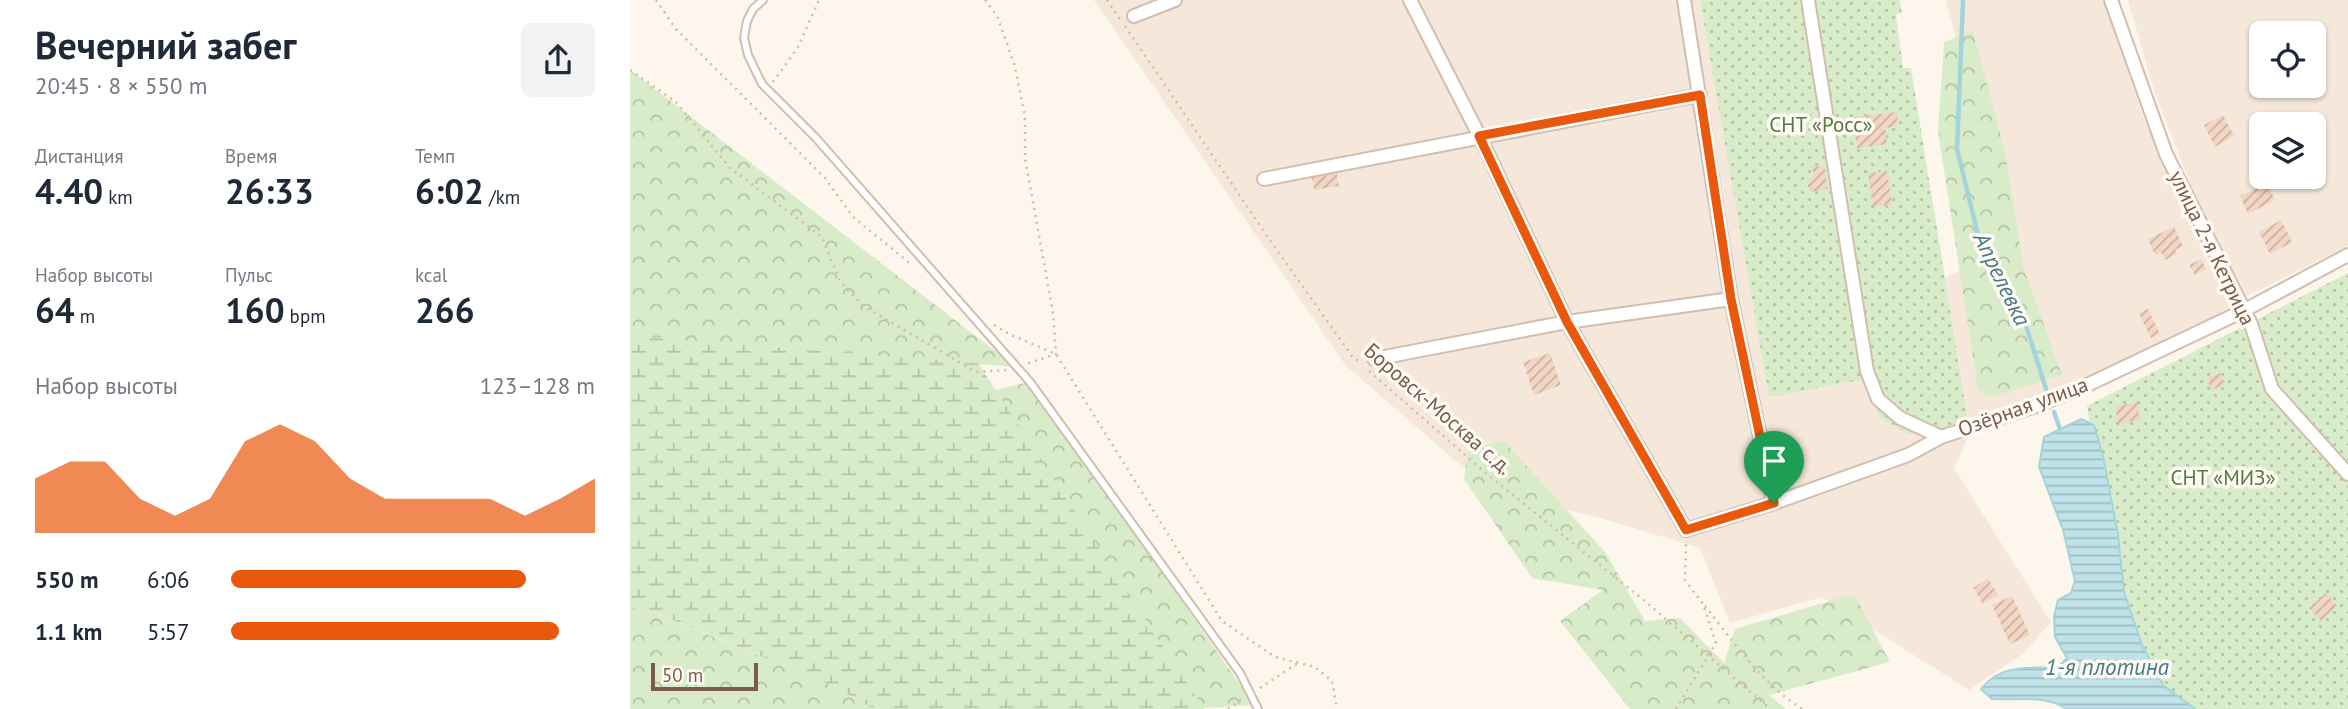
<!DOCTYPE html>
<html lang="ru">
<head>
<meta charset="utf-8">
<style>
  :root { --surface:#fff; --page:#f2f2f3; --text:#1f2937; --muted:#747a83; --accent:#ea580c }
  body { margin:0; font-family:"PT Sans",sans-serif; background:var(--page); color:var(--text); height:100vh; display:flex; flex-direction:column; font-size:26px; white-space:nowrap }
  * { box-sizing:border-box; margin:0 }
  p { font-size:23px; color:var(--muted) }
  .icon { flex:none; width:38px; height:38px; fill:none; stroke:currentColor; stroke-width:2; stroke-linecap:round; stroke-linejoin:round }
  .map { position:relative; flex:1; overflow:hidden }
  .details { display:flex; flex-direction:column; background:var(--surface); width:630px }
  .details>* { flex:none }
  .controls { position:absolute; left:1619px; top:21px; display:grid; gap:14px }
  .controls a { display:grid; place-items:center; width:77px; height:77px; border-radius:10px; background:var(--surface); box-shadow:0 2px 5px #0004; font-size:35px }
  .scale { position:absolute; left:21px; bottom:18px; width:107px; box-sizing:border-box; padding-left:7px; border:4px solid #7a5c4d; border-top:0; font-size:19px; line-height:24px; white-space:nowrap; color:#7a5c4d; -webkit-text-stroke:5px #fffaf3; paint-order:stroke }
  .pin { position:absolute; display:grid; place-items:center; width:60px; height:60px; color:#fff; margin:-72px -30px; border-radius:50% 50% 50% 0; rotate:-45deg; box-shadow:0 0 7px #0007 }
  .pin .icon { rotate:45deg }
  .round { display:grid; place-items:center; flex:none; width:74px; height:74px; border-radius:10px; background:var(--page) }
  .overview { display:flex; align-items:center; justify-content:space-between; height:119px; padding:0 35px }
  h1 { font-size:38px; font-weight:700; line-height:52px }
  .stats { display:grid; grid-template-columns:repeat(3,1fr); gap:10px; height:119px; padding:7px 35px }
  .stats div { display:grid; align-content:center }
  .stats b { font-size:35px; font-weight:700 }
  .stats small { font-size:19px; font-weight:400 }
  .stats p { font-size:19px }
  .chart { height:196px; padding:14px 35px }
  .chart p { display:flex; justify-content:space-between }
  .chart svg { width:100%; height:126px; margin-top:7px; fill:var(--accent); opacity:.7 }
  ul { padding:0 35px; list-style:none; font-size:23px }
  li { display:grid; grid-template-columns:112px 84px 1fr; align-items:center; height:52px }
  li i { height:18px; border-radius:9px; background:var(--accent) }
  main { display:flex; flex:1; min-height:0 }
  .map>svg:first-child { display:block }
</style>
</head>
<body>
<main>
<section class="details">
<div class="overview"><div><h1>Вечерний забег</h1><p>20:45 · 8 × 550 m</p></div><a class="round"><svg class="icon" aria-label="share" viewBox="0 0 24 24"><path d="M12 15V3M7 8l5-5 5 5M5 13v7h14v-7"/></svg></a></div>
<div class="stats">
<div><p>Дистанция</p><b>4.40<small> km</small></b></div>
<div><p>Время</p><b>26:33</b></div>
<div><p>Темп</p><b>6:02<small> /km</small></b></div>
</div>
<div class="stats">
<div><p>Набор высоты</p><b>64<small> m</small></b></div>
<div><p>Пульс</p><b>160<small> bpm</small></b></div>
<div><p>kcal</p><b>266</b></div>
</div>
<div class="chart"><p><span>Набор высоты</span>123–128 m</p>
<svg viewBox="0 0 160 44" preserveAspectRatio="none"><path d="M0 44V25L10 19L20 19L30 32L40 38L50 32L60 12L70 6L80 12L90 25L100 32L110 32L120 32L130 32L140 38L150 32L160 25V44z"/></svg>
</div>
<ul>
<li><b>550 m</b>6:06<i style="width:81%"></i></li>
<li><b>1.1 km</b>5:57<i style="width:90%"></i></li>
</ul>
</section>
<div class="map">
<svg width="1718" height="709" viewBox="0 0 1718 709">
  <defs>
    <pattern id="forest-crowns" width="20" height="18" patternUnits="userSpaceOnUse" patternTransform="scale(1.75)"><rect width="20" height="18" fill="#d8ecc9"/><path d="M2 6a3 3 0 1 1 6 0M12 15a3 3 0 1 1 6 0" fill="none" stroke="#b4c2a5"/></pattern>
    <pattern id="wetland-marsh" width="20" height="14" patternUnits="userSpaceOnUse" patternTransform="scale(1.75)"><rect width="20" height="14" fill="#d8ecc9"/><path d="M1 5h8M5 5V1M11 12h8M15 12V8" fill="none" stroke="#b4c2a5"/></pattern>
    <pattern id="garden-dots" width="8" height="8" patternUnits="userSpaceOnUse" patternTransform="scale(1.75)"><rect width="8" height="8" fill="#d8ecc9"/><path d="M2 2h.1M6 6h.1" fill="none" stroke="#b4c2a5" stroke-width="1.8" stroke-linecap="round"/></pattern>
    <pattern id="water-rules" width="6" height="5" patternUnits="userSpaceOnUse" patternTransform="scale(1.75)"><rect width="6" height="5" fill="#bfe3e8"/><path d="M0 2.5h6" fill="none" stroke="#a0bbbe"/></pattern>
    <pattern id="building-hatch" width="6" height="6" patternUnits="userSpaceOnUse" patternTransform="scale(1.75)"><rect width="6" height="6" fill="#f3d5c3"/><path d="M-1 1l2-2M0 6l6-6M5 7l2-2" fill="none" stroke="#cab0a1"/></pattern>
  </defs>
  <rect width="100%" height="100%" fill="#fdf6ec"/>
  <g fill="#f5e8da" fill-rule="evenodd">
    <polygon points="464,0 1070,0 1078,46 1222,380 1235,379 1340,433 1324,468 1421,622 1393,654 1339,690 1192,597 1100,623 1070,548 967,517 863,493 716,366"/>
    <polygon points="1316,0 1473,0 1514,119 1601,308 1523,348 1437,386 1338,418 1315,278 1358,257 1342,102"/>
    <path d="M 1498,0 L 1718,0 L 1718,246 L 1617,296 L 1571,212 L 1524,90 ZM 1631,33 L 1684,33 L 1684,86 L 1631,86 ZM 1631,124 L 1684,124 L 1684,177 L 1631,177 Z"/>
  </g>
  <g fill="url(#forest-crowns)">
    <polygon points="1343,31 1375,151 1393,267 1432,375 1358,398 1348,389 1308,131 1314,42"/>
    <polygon points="0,70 386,367 0,336"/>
    <polygon points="400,382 624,705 573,708 364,390"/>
    <polygon points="874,441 975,552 1015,621 1050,618 1094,663 1105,629 1224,594 1260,662 1139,695 1156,709 1000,709 930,621 973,590 902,578 834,479 839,449"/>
    <polygon points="10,607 201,685 244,709 0,709 0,608"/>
  </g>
  <polygon fill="url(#wetland-marsh)" points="0,336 348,363 574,709 244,709 201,685 11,607 0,608"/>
  <g fill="url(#garden-dots)">
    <polygon points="1070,0 1270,0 1272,13 1266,15 1273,68 1281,68 1340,433 1278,434 1249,417 1235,379 1139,397"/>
    <polygon points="1718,273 1718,709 1536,709 1486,603 1457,406"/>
  </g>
  <path fill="url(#water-rules)" stroke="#a5d3da" stroke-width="2" d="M 1451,419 L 1464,425 L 1473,456 L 1488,535 L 1494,592 L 1512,645 L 1533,685 L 1565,709 L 1436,709 C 1418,694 1385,701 1362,699 L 1351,689 C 1369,665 1399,667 1427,668 L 1437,658 L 1425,637 L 1424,617 L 1428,600 L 1441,593 L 1445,581 L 1433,530 L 1409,467 L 1414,437 Z"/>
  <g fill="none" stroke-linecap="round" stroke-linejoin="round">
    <g stroke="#a5d3da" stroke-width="4.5">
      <polyline points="1333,0 1327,149 1348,235 1391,310 1416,389"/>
      <polyline points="1424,412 1430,429"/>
    </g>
  </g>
  <g fill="url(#building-hatch)">
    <polygon points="1267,112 1268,126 1255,128 1257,144 1227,148 1225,134 1215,135 1213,119"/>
    <polygon points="1593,115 1604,136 1585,147 1574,125"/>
    <polygon points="1194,166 1198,189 1180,192 1179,178 1184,177 1182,167"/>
    <polygon points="706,169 709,186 684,190 681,174"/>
    <polygon points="1257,171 1262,204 1243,207 1238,173"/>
    <polygon points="1638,186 1645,200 1618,214 1610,196 1627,188 1629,190"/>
    <polygon points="1651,220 1662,242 1640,254 1629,232"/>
    <polygon points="1544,227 1553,246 1545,250 1547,254 1535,260 1531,252 1525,255 1518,239"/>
    <polygon points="1571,259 1576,269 1565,275 1559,265"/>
    <polygon points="1518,309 1530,334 1521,338 1509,313"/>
    <polygon points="920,353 931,385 904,395 893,362"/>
    <polygon points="1591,373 1595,385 1581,390 1577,378"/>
    <polygon points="1507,403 1510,420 1488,423 1485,406"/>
    <polygon points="1358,578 1368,595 1353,604 1343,588"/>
    <polygon points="1696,593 1707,606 1691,621 1679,608"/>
    <polygon points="1382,596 1400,635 1380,644 1362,605"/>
  </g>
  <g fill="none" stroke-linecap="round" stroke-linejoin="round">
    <g stroke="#d1beb0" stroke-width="10">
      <polyline id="lane" points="133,0 123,9 117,21 114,38 118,55 132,84 186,138 400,382 610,673 628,709"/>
    </g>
    <g stroke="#d1beb0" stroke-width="16">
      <g id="street">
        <polyline points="780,0 850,137 937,322 1056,530 1144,503 1278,455 1311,437 1406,406 1453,387 1613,311 1718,255"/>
        <polyline points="1054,0 1101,299 1144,503"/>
        <polyline points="1178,0 1237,371 1248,399 1270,418 1311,437"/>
        <polyline points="1481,0 1536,154 1621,324 1642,389 1718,474"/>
        <polyline points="504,16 545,0"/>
        <polyline points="634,179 1070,95"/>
        <polyline points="744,359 937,322 1101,299"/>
      </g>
    </g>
    <g stroke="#d9b8a5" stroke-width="2.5" stroke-dasharray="2 5" stroke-linecap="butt">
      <polyline points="26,0 46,29 195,178 223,217 282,265"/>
      <polyline points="355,0 367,16 384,63 395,116 395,158 423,313 426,354 396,364"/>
      <polyline points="477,0 491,21"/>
      <polyline points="495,26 637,236 722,356 732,364"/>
      <polyline points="0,70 46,102 100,168 192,237 210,281 233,306 346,372 377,370"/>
      <polyline points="143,82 168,47 189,0"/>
      <polyline points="364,325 381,335 426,354 592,621 645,657 685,667 702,681 707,709"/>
      <polyline points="739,371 858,475 1016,602 1140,709"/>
      <path d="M 1075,606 C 1104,642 1133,686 1173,709"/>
      <polyline points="630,688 668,663"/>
      <polyline points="598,709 612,699"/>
      <polyline points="1046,709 1086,643 1073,604 1055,580 1056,543"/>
    </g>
    <use href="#lane" stroke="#fff" stroke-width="6"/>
    <use href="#street" stroke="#fff" stroke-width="12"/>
  </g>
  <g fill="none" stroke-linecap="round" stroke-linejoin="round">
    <g stroke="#fff" stroke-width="14">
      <polygon id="route" points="1070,95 1101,299 1144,503 1056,530 937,322 849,136"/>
    </g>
    <use href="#route" stroke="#ea580c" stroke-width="9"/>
  </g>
  <g text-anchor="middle" stroke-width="7" stroke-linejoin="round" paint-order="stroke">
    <g font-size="21" fill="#537a41" stroke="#fffaf3">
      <text x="1191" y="132">СНТ «Росс»</text>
      <text x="1593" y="485">СНТ «МИЗ»</text>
    </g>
    <g font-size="21" fill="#7a5c4d" stroke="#fffaf3">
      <text transform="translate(1582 248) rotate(64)" y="7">улица 2-я Кетрица</text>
      <text transform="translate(1393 407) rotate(-20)" y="7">Озёрная улица</text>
      <text transform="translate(808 409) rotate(41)" y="7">Боровск-Москва с.д.</text>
    </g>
    <g font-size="23" font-style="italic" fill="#437c86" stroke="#fffaf3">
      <text transform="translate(1372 279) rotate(64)" y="8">Апрелевка</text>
      <text x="1477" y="675">1-я плотина</text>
    </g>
  </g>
</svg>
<div class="controls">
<a><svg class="icon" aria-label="locate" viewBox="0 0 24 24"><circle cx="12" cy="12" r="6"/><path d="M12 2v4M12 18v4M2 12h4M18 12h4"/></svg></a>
<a><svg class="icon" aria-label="layers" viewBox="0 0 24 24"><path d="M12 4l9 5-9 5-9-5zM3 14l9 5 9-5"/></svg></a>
</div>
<div class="scale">50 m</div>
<div class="pin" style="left:1144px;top:503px;background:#1e9e55"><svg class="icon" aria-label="arrive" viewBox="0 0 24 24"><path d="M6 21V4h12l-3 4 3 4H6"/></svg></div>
</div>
</main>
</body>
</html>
